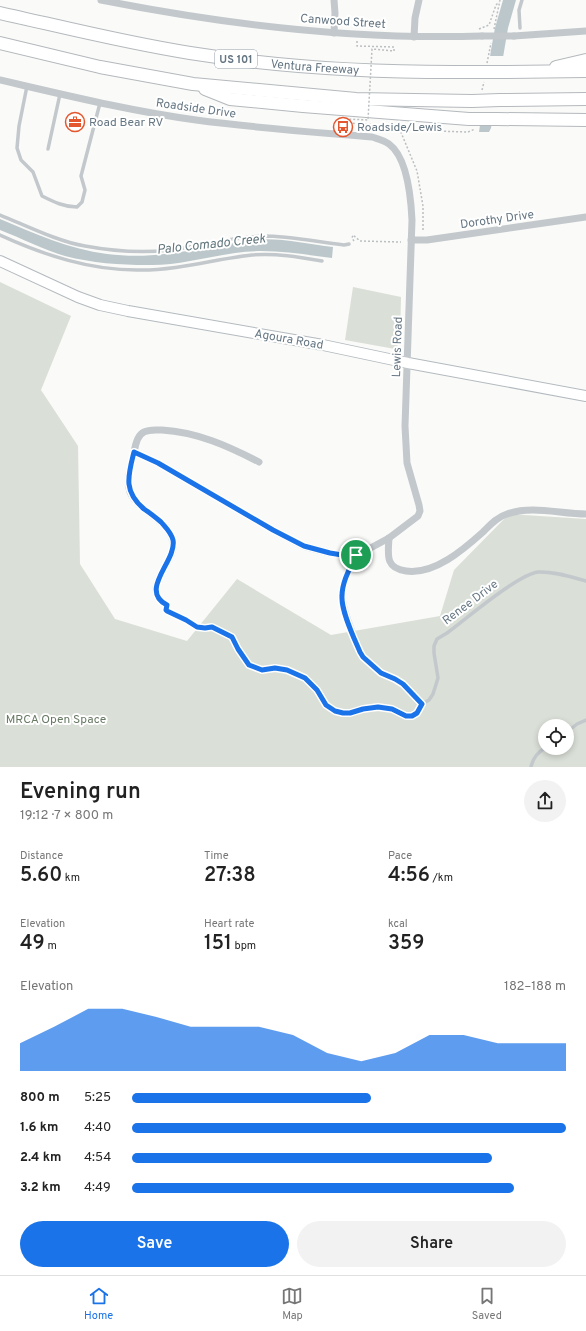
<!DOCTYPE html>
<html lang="en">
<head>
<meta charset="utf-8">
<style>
  :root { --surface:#fff; --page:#f2f2f2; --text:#222; --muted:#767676; --line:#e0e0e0; --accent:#1a73e8 }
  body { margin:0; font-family:Overpass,sans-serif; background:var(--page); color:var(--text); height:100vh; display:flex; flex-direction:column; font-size:15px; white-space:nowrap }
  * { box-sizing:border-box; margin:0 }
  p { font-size:13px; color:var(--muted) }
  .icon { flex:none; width:22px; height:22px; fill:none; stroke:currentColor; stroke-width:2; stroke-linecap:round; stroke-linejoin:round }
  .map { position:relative; height:767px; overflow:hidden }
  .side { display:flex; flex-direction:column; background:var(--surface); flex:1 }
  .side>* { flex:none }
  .buttons { position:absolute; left:538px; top:719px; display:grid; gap:8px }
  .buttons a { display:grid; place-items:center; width:36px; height:36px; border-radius:50%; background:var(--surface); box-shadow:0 2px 6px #0003; font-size:20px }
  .pin { position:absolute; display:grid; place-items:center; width:34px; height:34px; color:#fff; margin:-17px; border:2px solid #fff; border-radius:50%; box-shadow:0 1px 4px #0007 }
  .round { display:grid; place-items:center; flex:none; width:42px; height:42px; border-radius:21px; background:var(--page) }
  .overview { display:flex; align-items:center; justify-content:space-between; height:68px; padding:0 20px }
  h1 { font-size:22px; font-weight:600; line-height:30px }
  .metrics { display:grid; grid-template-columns:repeat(3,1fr); gap:6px; height:68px; padding:4px 20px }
  .metrics div { display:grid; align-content:center }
  .metrics b { font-size:20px; font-weight:600 }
  .metrics small { font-size:11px; font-weight:400 }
  .metrics p { font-size:11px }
  .chart { height:112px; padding:8px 20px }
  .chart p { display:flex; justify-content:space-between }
  .chart svg { width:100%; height:72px; margin-top:4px; fill:var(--accent); opacity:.7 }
  .action { display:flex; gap:8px; margin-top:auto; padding:8px 20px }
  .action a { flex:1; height:46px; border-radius:24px; background:var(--accent); color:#fff; font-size:16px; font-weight:600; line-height:46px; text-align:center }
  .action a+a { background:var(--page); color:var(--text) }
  ul { padding:0 20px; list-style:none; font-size:13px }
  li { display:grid; grid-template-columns:64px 48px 1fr; align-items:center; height:30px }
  li i { height:10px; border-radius:5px; background:var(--accent) }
  .dock { display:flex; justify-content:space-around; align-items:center; height:56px; border-top:1px solid var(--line); background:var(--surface); font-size:11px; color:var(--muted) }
  .dock a { display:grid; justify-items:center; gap:2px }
  .dock .on { color:var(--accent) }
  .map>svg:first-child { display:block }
</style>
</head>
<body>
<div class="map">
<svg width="586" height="767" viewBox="0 0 586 767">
  <rect width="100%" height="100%" fill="#fafaf8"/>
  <g fill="#dadfd7" fill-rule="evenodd">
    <path d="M 0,282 L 71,316 L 41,390 L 78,446 L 80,564 L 115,619 L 187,641 L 237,579 L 331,635 L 440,616 L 454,570 L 509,514 L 586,519 L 586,767 L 0,767 ZM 545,726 L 567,726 L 567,748 L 545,748 Z"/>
    <polygon points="353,287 401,297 400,342 395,349 345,340"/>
  </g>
  <g fill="#bbc7cb">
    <polygon points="503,0 516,0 508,28 491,128 489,132 479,132 491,50 495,28"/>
    <path d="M 0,219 C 35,234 69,249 107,254 C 131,257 156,256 180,252 C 204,249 227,243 252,240 C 278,237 307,244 333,247 L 332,258 C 299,254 268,248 235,253 C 206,257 176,266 147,265 C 120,265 92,263 65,256 C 44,250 21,238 0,230 Z"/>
  </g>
  <polygon fill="#fafaf8" points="488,56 506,56 493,124 477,124"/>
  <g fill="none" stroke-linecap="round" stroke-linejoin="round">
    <g stroke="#b3babf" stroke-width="12">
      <polyline id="secondary" points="0,261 78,297 100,305 128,311 323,345 408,363 586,396"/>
    </g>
    <g stroke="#b4b9bd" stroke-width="14">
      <g id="motorway">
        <path id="s1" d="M 0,13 C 63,27 126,43 190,53 C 284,68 380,73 476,72"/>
        <polyline points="0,43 100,67 193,84 356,99 472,101"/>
        <polyline points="556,67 586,60"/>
        <polyline points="505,72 586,71"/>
        <polyline points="205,89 230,99 303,106 469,119"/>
        <polyline points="500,100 586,99"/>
        <polyline points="497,119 586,120"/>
      </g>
    </g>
    <g stroke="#bbbfc2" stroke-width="1.5" stroke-dasharray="2 2" stroke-linecap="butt">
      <polyline points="479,29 489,25 496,5 499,2"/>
      <polyline points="494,29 500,0"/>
      <polyline points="487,63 491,43"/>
      <polyline points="482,90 484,82"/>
      <polyline points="383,125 385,130 399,130"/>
      <polyline points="423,230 423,206 417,171 400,130 468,132 475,129"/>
      <polyline points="354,241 352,238 353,235 360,241 401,242"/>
      <path d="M 169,613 C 180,616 189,624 199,627 C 203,629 206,627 211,627 C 215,627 230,635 232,638 C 239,646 241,660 250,666 C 261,672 266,667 276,668 C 286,669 297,673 305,678 C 318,687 322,705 335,711 C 346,716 355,710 365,708 C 374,707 383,706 392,709 C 399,711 405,715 412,717 L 417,713 L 420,708"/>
    </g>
    <g stroke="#c3c8cc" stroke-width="3.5">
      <polyline points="520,28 519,10 522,0"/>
      <path d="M 27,86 L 19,126 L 17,148 L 21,160 L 33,172 L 42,196 C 54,202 64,207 77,207 L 82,202 L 85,190 L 81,176 L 100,103"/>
      <polyline points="48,149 60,94"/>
      <path d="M 0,215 C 25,225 59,242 85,246 C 112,251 143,253 170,250 C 201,246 231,237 263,236 C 290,236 317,242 344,245 L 349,244"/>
      <path d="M 0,235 C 44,255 91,271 141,270 C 179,270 215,259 252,255 C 276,253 299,257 322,261"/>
      <path d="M 360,652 L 363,657 L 381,673 L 395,679 L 403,684 L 422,704 L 429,700 L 433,694 L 438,678 L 434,653 L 434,646 L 437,639 L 447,633 C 466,619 517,575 538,572 C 554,571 571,577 586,581"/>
      <polyline points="567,732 577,724 586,720"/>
      <path d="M 531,767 C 533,758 538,752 545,748"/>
    </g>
    <g stroke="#c3c8cc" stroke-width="7">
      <path d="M 101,0 C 227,25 354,40 482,36"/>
      <polyline points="334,33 335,13 334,0"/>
      <polyline points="514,36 586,31"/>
      <polyline points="414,37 415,18 419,0"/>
      <path d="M 0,80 C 65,95 130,111 196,120 C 255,128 313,132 372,137 C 378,139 384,140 389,144 C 408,158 411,199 412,220 L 405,426 L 407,463 L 419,505 L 420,511 L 418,516 L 389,538 L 365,551 L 356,555 L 348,556 L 330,553 L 303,546 L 273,530 L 158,463 L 134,452"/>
      <polyline points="411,240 427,240 586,217"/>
      <path d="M 389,538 C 388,555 385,568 406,571 C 434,575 463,550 483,532 C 490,525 497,517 507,514 C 532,505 560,514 586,514"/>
      <path d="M 356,555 C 350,568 342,582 342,596 C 342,611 355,638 360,652"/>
      <path d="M 167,605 C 139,590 173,564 173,547 C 174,520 139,514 130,492 C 126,480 131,465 134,453 C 135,446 137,435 144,432 C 149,429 156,430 162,430 C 197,432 228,446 259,462"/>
    </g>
    <use href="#secondary" stroke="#fff" stroke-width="10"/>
    <use href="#motorway" stroke="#fff" stroke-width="12"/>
    <g stroke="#b4b9bd" stroke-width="14" stroke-linecap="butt">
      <g id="motorway-bridge">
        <polyline points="476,72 505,72"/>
        <polyline points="472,101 500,100"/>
        <polyline points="469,119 497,119"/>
      </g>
    </g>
    <polyline stroke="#bbbfc2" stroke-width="1.5" stroke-dasharray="2 2" stroke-linecap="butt" points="357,41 357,46 394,47 394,51 372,49 368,120 346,119 346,123 383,125"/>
    <polyline stroke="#c3c8cc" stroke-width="7" points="482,36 514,36"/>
    <use href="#motorway-bridge" stroke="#fff" stroke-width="12"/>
  </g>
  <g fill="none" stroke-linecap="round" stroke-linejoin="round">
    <g stroke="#fff" stroke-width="8">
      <path id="route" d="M 134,452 L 158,463 L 273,530 L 304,546 L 330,553 L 348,556 L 356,555 C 350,568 342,582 342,596 C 341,611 354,638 360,652 L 363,657 L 381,673 L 395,679 L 403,684 L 422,704 L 417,713 L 412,716 L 406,716 L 392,709 L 378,707 L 363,709 L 350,713 L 343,713 L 335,711 L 326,705 L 317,690 L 305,678 L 287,670 L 275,668 L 262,670 L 249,665 L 238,649 L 232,637 L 212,627 L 205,628 L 197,627 L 186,620 L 167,611 L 166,610 L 167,605 C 138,590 177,561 173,540 C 171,532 166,528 161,522 C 155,517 150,513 144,509 C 123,491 128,476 134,452 Z"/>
    </g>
    <use href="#route" stroke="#1a73e8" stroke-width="5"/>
  </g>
  <defs>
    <g id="office-ring" transform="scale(1)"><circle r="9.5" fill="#fff" stroke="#e4572e" stroke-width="1.5"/><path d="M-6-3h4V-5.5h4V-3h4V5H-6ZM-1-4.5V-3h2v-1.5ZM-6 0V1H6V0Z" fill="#e4572e"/></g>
    <g id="bus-ring" transform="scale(1)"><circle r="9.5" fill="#fff" stroke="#e4572e" stroke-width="1.5"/><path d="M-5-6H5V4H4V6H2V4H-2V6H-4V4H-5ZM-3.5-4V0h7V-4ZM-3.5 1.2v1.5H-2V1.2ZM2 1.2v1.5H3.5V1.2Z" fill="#e4572e"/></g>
  </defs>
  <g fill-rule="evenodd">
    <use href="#office-ring" x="75" y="122"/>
    <use href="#bus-ring" x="343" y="127"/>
  </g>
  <g text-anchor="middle" stroke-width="4" stroke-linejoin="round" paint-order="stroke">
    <rect fill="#fff" stroke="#939fa8" stroke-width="1" x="215" y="50" width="42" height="18" rx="3"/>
    <g font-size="11" font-weight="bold" fill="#657683">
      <text x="236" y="63">US 101</text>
    </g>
    <g font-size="12" fill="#657683" stroke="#fff">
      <text transform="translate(343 21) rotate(4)" y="4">Canwood Street</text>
      <text dy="4" stroke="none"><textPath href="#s1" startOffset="320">Ventura Freeway</textPath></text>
      <text transform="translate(196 108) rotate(8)" y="4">Roadside Drive</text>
      <text transform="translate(497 219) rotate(-8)" y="4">Dorothy Drive</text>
      <text transform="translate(289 339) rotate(10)" y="4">Agoura Road</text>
      <text transform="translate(397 347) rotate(-88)" y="4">Lewis Road</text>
      <text transform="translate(470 602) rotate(-37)" y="4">Renee Drive</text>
    </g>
    <g font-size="12" fill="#657683" stroke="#fff" text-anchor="start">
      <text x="89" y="126">Road Bear RV</text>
      <text x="357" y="131">Roadside/Lewis</text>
    </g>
    <g font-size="12" fill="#687a64" stroke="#fff">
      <text x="56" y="723">MRCA Open Space</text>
    </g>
    <g font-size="13" font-style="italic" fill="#60757c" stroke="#fff">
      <text transform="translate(211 243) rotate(-6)" y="5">Palo Comado Creek</text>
    </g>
  </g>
</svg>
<div class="buttons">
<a><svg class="icon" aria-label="locate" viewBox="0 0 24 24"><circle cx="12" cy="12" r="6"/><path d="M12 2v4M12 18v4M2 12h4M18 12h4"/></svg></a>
</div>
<div class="pin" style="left:356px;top:555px;background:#1e9e55"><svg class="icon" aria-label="arrive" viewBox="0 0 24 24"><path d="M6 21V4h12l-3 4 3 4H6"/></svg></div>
</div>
<section class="side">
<div class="overview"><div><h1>Evening run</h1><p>19:12 · 7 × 800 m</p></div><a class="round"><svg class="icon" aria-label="share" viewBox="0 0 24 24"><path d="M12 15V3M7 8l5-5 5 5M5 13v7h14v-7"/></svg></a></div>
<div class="metrics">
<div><p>Distance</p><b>5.60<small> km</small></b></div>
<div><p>Time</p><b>27:38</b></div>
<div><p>Pace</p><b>4:56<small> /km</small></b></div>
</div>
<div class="metrics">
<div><p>Elevation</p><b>49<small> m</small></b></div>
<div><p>Heart rate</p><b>151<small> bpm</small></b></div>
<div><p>kcal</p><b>359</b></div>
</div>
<div class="chart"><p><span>Elevation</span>182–188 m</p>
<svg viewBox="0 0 160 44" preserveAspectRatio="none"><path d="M0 44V27L10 17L20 6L30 6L40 11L50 17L60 17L70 17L80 22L90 33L100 38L110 33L120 22L130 22L140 27L150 27L160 27V44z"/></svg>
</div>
<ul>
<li><b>800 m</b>5:25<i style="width:55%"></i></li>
<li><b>1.6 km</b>4:40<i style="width:100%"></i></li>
<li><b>2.4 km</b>4:54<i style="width:83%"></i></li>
<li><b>3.2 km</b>4:49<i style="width:88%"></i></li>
</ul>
<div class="action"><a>Save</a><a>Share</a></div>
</section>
<nav class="dock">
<a class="on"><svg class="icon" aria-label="home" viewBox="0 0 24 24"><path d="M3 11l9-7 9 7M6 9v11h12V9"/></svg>Home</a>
<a><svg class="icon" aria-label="map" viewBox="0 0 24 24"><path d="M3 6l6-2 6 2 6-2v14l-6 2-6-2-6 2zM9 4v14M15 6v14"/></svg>Map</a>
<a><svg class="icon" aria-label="saved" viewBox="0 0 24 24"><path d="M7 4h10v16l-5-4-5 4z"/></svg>Saved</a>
</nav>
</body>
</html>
